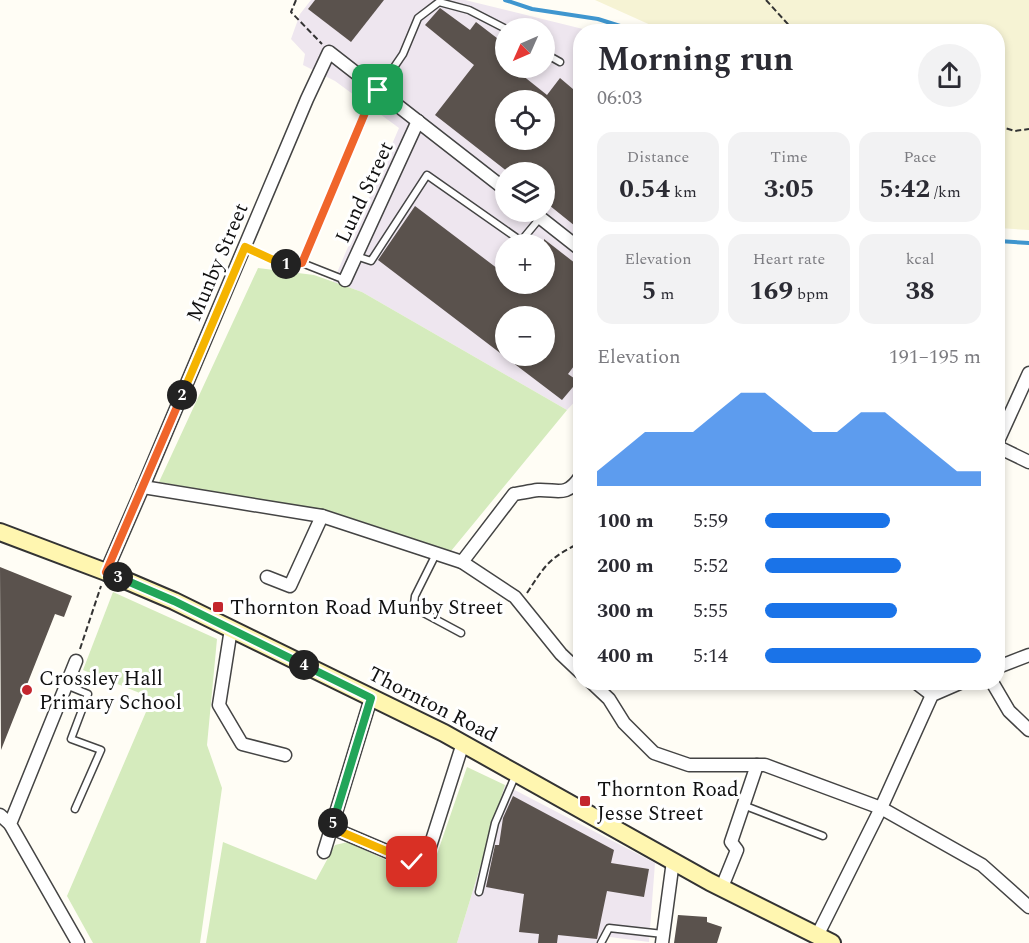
<!DOCTYPE html>
<html lang="en">
<head>
<meta charset="utf-8">
<style>
  :root { --surface:#fff; --page:#f2f2f3; --text:#2b2b33; --muted:#7c7c81; --accent:#1a73e8 }
  body { margin:0; font-family:Spectral,serif; background:var(--page); color:var(--text); height:100vh; display:flex; flex-direction:column; font-size:22px; white-space:nowrap }
  * { box-sizing:border-box; margin:0 }
  p { font-size:20px; color:var(--muted) }
  .icon { flex:none; width:33px; height:33px; fill:none; stroke:currentColor; stroke-width:2; stroke-linecap:round; stroke-linejoin:round }
  .map { position:relative; flex:1; overflow:hidden }
  .side { position:absolute; left:573px; top:24px; width:432px; height:666px; display:flex; flex-direction:column; background:var(--surface); border-radius:24px; box-shadow:0 3px 9px #0003 }
  .side>* { flex:none }
  .needle { width:39px; rotate:225deg }
  .controls { position:absolute; left:495px; top:18px; display:grid; gap:12px }
  .controls a { display:grid; place-items:center; width:60px; height:60px; border-radius:50%; background:var(--surface); box-shadow:0 3px 9px #0003; font-size:30px }
  .pin { position:absolute; display:grid; place-items:center; width:51px; height:51px; color:#fff; margin:-26px; border-radius:12px; box-shadow:0 3px 9px #0006 }
  .km { position:absolute; width:30px; height:30px; margin:-15px; border-radius:50%; background:#222; color:#fff; font-size:16px; line-height:30px; text-align:center }
  .round { display:grid; place-items:center; flex:none; width:63px; height:63px; border-radius:32px; background:var(--page) }
  .summary { display:flex; align-items:center; justify-content:space-between; height:102px; padding:0 24px }
  h1 { font-size:33px; font-weight:700; line-height:45px }
  .metrics { display:grid; grid-template-columns:repeat(3,1fr); gap:9px; height:102px; padding:6px 24px }
  .metrics div { display:grid; align-content:center; border-radius:15px; background:var(--page); text-align:center }
  .metrics b { font-size:26px; font-weight:700 }
  .metrics small { font-size:16px; font-weight:400 }
  .metrics p { font-size:16px }
  .chart { height:168px; padding:12px 24px }
  .chart p { display:flex; justify-content:space-between }
  .chart svg { width:100%; height:108px; margin-top:6px; fill:var(--accent); opacity:.7 }
  ul { padding:0 24px; list-style:none; font-size:20px }
  li { display:grid; grid-template-columns:96px 72px 1fr; align-items:center; height:45px }
  li i { height:15px; border-radius:8px; background:var(--accent) }
  .map>svg:first-child { display:block }
</style>
</head>
<body>
<div class="map">
<svg width="1029" height="943" viewBox="0 0 1029 943">
  <rect width="100%" height="100%" fill="#fffdf5"/>
  <g fill="#eee6ef" fill-rule="evenodd">
    <path d="M 311,0 L 465,0 L 591,31 L 580,32 L 580,396 L 567,410 L 362,292 L 333,282 L 399,128 L 335,81 L 303,65 L 305,54 L 291,39 L 300,14 ZM 506,28 L 544,28 L 544,68 L 506,68 ZM 506,100 L 544,100 L 544,140 L 506,140 ZM 506,172 L 544,172 L 544,212 L 506,212 ZM 506,244 L 544,244 L 544,284 L 506,284 ZM 506,316 L 544,316 L 544,356 L 506,356 Z"/>
    <polygon points="505,785 655,863 649,942 602,936 601,943 457,943"/>
  </g>
  <polygon fill="#f6f3d4" points="595,0 1029,0 1029,230 998,228 998,32 664,31"/>
  <g fill="#d5ebbd">
    <polygon points="258,268 314,275 362,292 567,410 451,551 333,512 159,482"/>
    <polygon points="113,592 217,639 207,745 222,788 200,943 93,943 67,896 152,698 83,670"/>
    <polygon points="467,767 505,785 457,943 206,943 223,842 316,880 335,845 348,842 428,880"/>
  </g>
  <g fill="none" stroke-linecap="round" stroke-linejoin="round">
    <g stroke="#3f96cf" stroke-width="4">
      <polyline points="505,0 532,9 598,19 639,32"/>
      <polyline points="998,241 1029,243"/>
    </g>
  </g>
  <g fill="#5a524d" fill-rule="evenodd">
    <polygon points="315,0 384,0 351,42 308,9"/>
    <path d="M 440,8 L 470,30 L 476,22 L 506,45 L 506,68 L 529,68 L 522,75 L 547,95 L 560,78 L 580,95 L 580,230 L 544,201 L 544,172 L 508,172 L 435,115 L 474,65 L 425,25 ZM 506,100 L 544,100 L 544,140 L 506,140 Z"/>
    <path d="M 415,206 L 506,275 L 506,284 L 544,284 L 544,239 L 580,267 L 580,358 L 568,374 L 578,381 L 562,400 L 378,260 ZM 506,316 L 544,316 L 544,356 L 506,356 Z"/>
    <polygon points="0,567 72,596 64,617 55,614 1,750"/>
    <polygon points="513,796 614,850 611,863 649,869 644,897 607,891 597,939 558,935 557,943 538,943 539,934 519,932 524,894 486,887 495,845 499,845 503,818"/>
    <polygon points="678,915 707,917 707,922 722,927 717,943 674,943"/>
  </g>
  <g fill="none" stroke-linecap="round" stroke-linejoin="round">
    <g stroke="#444" stroke-width="9">
      <g id="service">
        <polyline points="544,53 560,62"/>
        <polyline points="245,247 282,264 302,263 345,280"/>
        <polyline points="356,256 371,261 427,175 521,241 540,218"/>
        <polyline points="302,263 371,101 403,54 418,18 439,2 469,10 506,29"/>
        <polyline points="436,554 415,596 414,604 420,611 461,633"/>
        <polyline points="66,685 88,694 71,739 101,750 75,809"/>
        <polyline points="743,805 823,836"/>
        <polyline points="479,892 495,823 516,774"/>
        <polyline points="601,943 609,928 663,934"/>
      </g>
    </g>
    <g stroke="#444" stroke-width="15">
      <g id="minor">
        <polyline points="533,212 580,249"/>
        <polyline points="345,280 418,121"/>
        <polyline points="998,441 1029,373"/>
        <polyline points="998,447 1029,462"/>
        <polyline points="143,487 307,99 329,52 506,190"/>
        <path d="M 462,562 L 514,494 C 521,493 530,491 538,490 C 557,489 566,498 580,477"/>
        <polyline points="106,572 143,487 322,516 462,562 515,597 561,654 580,672"/>
        <polyline points="267,577 290,586 322,516"/>
        <polyline points="231,629 219,705 242,744 285,755"/>
        <polyline points="76,661 10,824 78,943"/>
        <polyline points="998,667 1029,655"/>
        <polyline points="591,682 609,699 624,723 654,753 689,765 765,765 881,808 982,865 1029,907"/>
        <polyline points="915,682 932,695"/>
        <polyline points="992,682 1009,711 1029,730"/>
        <polyline points="0,815 10,824"/>
        <polyline points="332,828 412,862 427,856 463,743"/>
        <polyline points="324,852 371,698"/>
        <polyline points="722,887 737,850 731,842 757,765"/>
        <polyline points="817,936 881,808 932,695 962,682"/>
        <polyline points="662,943 673,861"/>
      </g>
    </g>
    <g stroke="#333" stroke-width="20">
      <polyline id="secondary" points="0,532 106,572 174,601 444,733 710,882 832,943"/>
    </g>
    <g stroke="#333" stroke-width="2" stroke-dasharray="6 3" stroke-linecap="butt">
      <polyline points="296,0 291,12 322,44"/>
      <polyline points="766,0 795,32"/>
      <polyline points="998,126 1015,131 1029,129"/>
      <path d="M 527,593 C 546,564 549,558 580,543"/>
      <polyline points="80,649 101,586"/>
    </g>
    <use href="#service" stroke="#fff" stroke-width="6"/>
    <use href="#minor" stroke="#fff" stroke-width="12"/>
    <use href="#secondary" stroke="#fff6b0" stroke-width="16"/>
  </g>
  <g fill="none" stroke-linecap="round" stroke-linejoin="round">
    <g stroke="#fff" stroke-width="12">
      <polyline id="split-1" points="286,264 302,263 370,101 378,90"/>
    </g>
    <g stroke="#fff" stroke-width="12">
      <polyline id="split-2" points="182,395 245,247 282,264 286,264"/>
    </g>
    <g stroke="#fff" stroke-width="12">
      <polyline id="split-3" points="118,577 106,572 182,395"/>
    </g>
    <g stroke="#fff" stroke-width="12">
      <polyline id="split-4" points="118,577 174,601 304,665"/>
    </g>
    <g stroke="#fff" stroke-width="12">
      <polyline id="split-5" points="304,665 371,698 333,823"/>
    </g>
    <g stroke="#fff" stroke-width="12">
      <polyline id="split-6" points="333,823 332,828 412,862"/>
    </g>
    <use href="#split-1" stroke="#f0652b" stroke-width="8"/>
    <use href="#split-2" stroke="#f5b400" stroke-width="8"/>
    <use href="#split-3" stroke="#f0652b" stroke-width="8"/>
    <use href="#split-4" stroke="#22a559" stroke-width="8"/>
    <use href="#split-5" stroke="#22a559" stroke-width="8"/>
    <use href="#split-6" stroke="#f5b400" stroke-width="8"/>
  </g>
  <g fill="#c4262e" stroke="#fff" stroke-width="2">
    <rect x="212" y="601" width="12" height="12" rx="3"/>
    <circle cx="27" cy="690" r="6"/>
    <rect x="579" y="795" width="12" height="12" rx="3"/>
  </g>
  <g text-anchor="middle" stroke-width="6" stroke-linejoin="round" paint-order="stroke">
    <g font-size="21" fill="#111" stroke="#fff">
      <text transform="translate(364 192) rotate(-65)" y="7">Lund Street</text>
      <text transform="translate(217 262) rotate(-67)" y="7">Munby Street</text>
      <text transform="translate(433 704) rotate(27)" y="7">Thornton Road</text>
    </g>
    <g font-size="21" fill="#111" stroke="#fff" text-anchor="start">
      <text x="230" y="614">Thornton Road Munby Street</text>
      <text x="39" y="685">Crossley Hall<tspan x="39" dy="24">Primary School</tspan></text>
      <text x="597" y="796">Thornton Road<tspan x="597" dy="24">Jesse Street</tspan></text>
    </g>
  </g>
</svg>
<div class="controls">
<a><svg class="needle" viewBox="-14 -14 28 28"><path d="M0-13l5 13h-10z" fill="#e53935"/><path d="M0 13l5-13h-10z" fill="#7c7c81"/></svg></a>
<a><svg class="icon" aria-label="locate" viewBox="0 0 24 24"><circle cx="12" cy="12" r="6"/><path d="M12 2v4M12 18v4M2 12h4M18 12h4"/></svg></a>
<a><svg class="icon" aria-label="layers" viewBox="0 0 24 24"><path d="M12 4l9 5-9 5-9-5zM3 14l9 5 9-5"/></svg></a>
<a>+</a>
<a>−</a>
</div>
<div class="pin" style="left:378px;top:90px;background:#1e9e55"><svg class="icon" aria-label="arrive" viewBox="0 0 24 24"><path d="M6 21V4h12l-3 4 3 4H6"/></svg></div>
<div class="pin" style="left:412px;top:862px;background:#d93025"><svg class="icon" aria-label="check" viewBox="0 0 24 24"><path d="M5 12l5 5 9-10"/></svg></div>
<b class="km" style="left:286px;top:264px">1</b>
<b class="km" style="left:182px;top:395px">2</b>
<b class="km" style="left:118px;top:577px">3</b>
<b class="km" style="left:304px;top:665px">4</b>
<b class="km" style="left:333px;top:823px">5</b>
<section class="side">
<div class="summary"><div><h1>Morning run</h1><p>06:03</p></div><a class="round"><svg class="icon" aria-label="share" viewBox="0 0 24 24"><path d="M12 15V3M7 8l5-5 5 5M5 13v7h14v-7"/></svg></a></div>
<div class="metrics">
<div><p>Distance</p><b>0.54<small> km</small></b></div>
<div><p>Time</p><b>3:05</b></div>
<div><p>Pace</p><b>5:42<small> /km</small></b></div>
</div>
<div class="metrics">
<div><p>Elevation</p><b>5<small> m</small></b></div>
<div><p>Heart rate</p><b>169<small> bpm</small></b></div>
<div><p>kcal</p><b>38</b></div>
</div>
<div class="chart"><p><span>Elevation</span>191–195 m</p>
<svg viewBox="0 0 160 44" preserveAspectRatio="none"><path d="M0 44V38L10 30L20 22L30 22L40 22L50 14L60 6L70 6L80 14L90 22L100 22L110 14L120 14L130 22L140 30L150 38L160 38V44z"/></svg>
</div>
<ul>
<li><b>100 m</b>5:59<i style="width:58%"></i></li>
<li><b>200 m</b>5:52<i style="width:63%"></i></li>
<li><b>300 m</b>5:55<i style="width:61%"></i></li>
<li><b>400 m</b>5:14<i style="width:100%"></i></li>
</ul>
</section>
</div>
</body>
</html>
